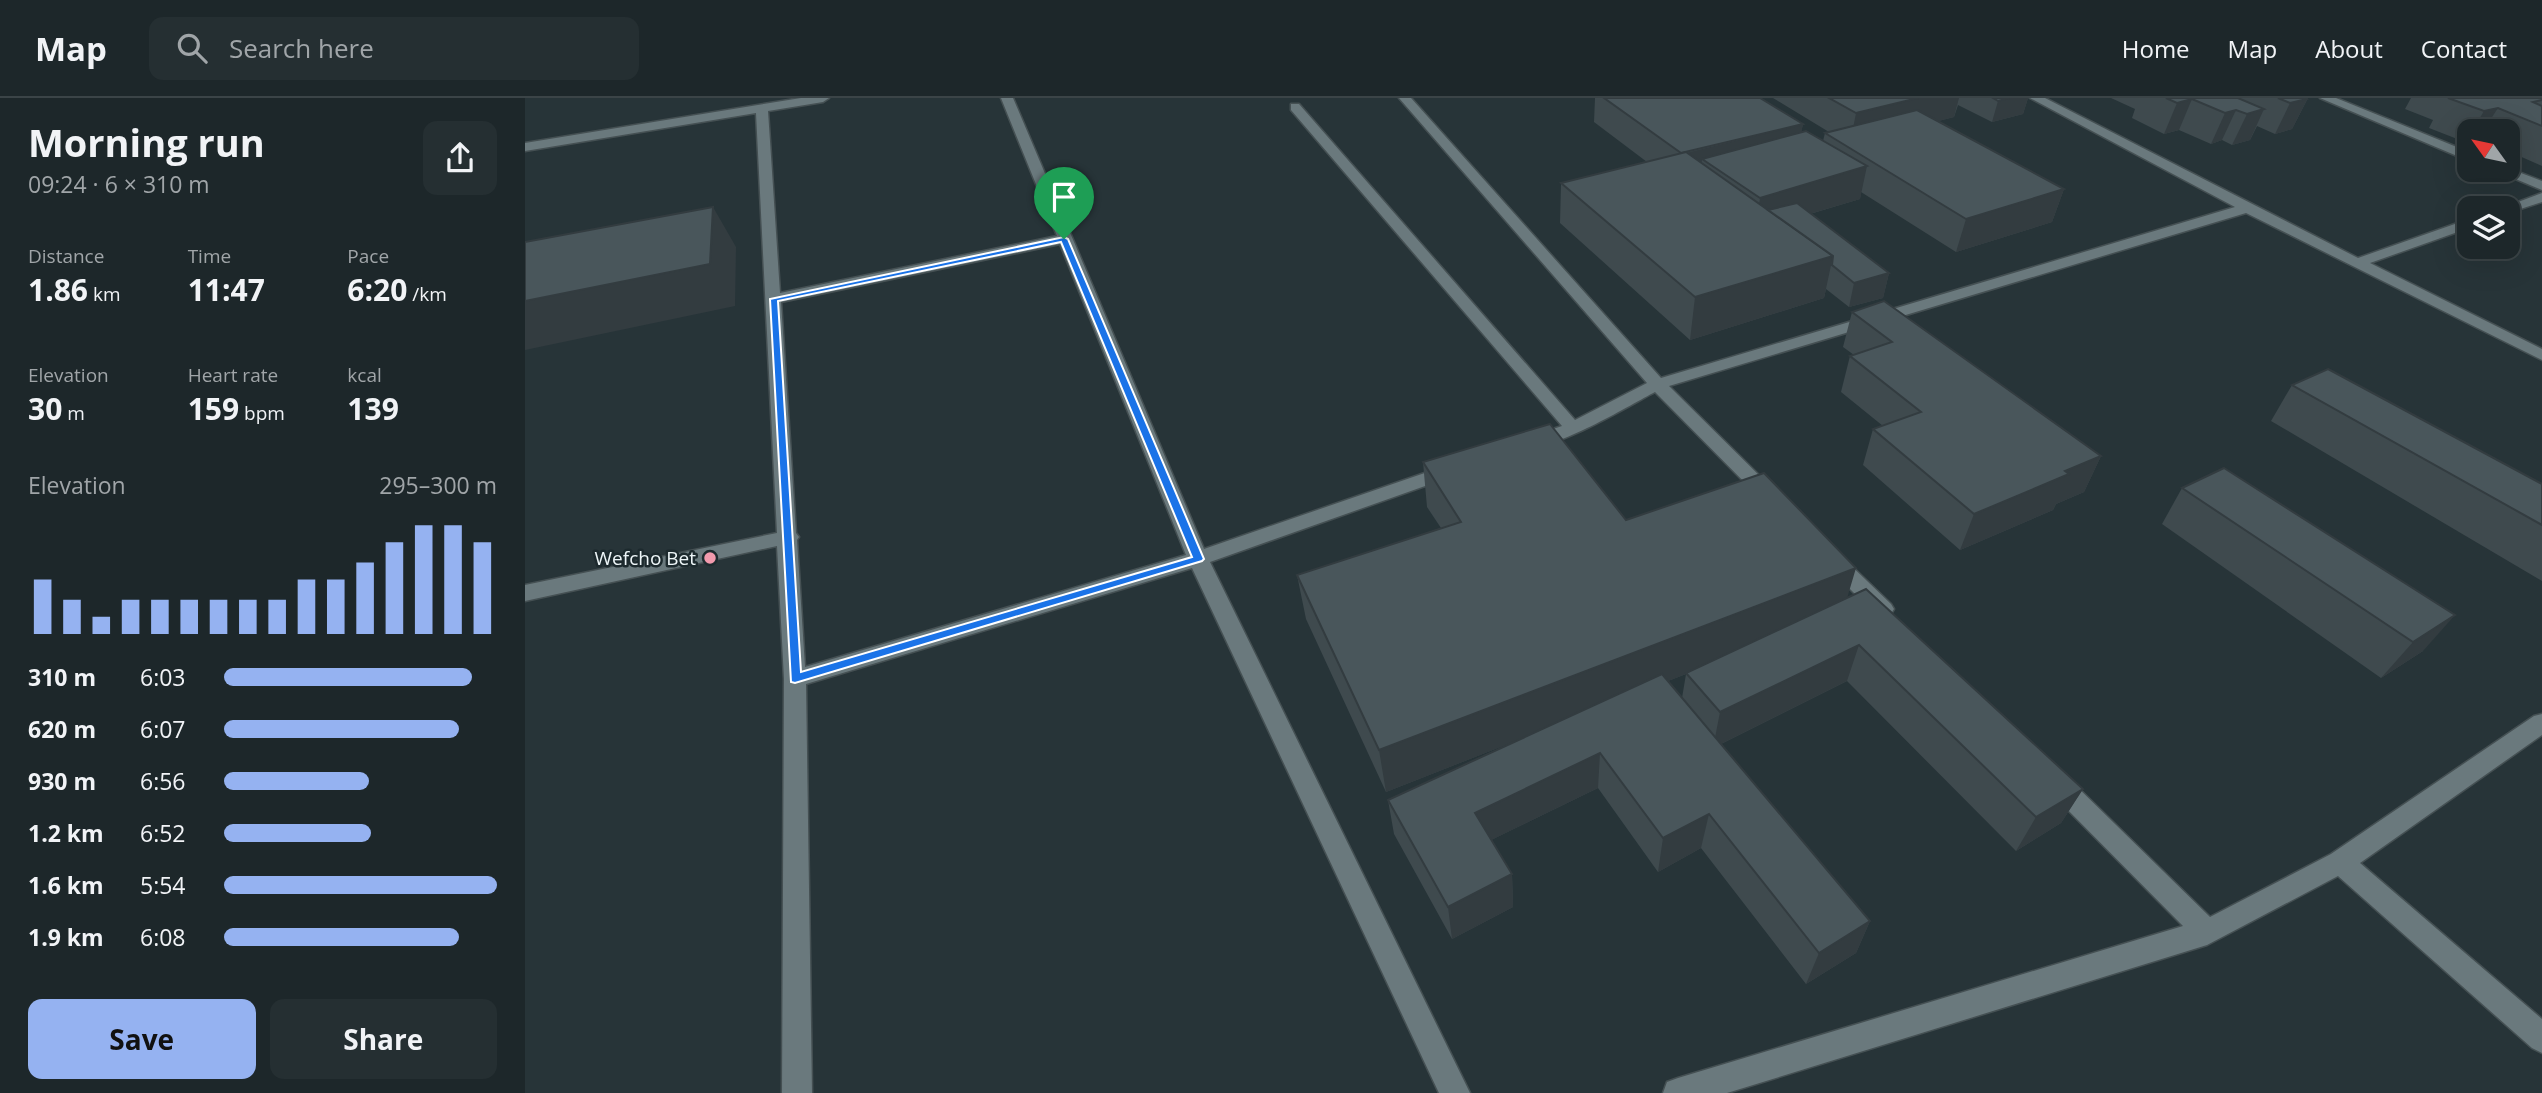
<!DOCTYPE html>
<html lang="en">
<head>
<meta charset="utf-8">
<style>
  :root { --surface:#1d272a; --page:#252f32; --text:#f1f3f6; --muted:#a0a5a8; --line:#3b4447; --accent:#95b2f1 }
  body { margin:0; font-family:"Open Sans",sans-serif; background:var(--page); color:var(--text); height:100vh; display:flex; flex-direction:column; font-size:26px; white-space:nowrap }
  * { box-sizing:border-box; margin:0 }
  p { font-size:23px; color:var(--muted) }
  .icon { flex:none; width:38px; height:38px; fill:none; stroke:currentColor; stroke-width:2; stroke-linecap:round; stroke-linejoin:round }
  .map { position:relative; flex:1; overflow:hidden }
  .sheet { display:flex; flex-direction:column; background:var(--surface); width:525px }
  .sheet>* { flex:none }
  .needle { width:46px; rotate:303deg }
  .tools { position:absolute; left:1932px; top:21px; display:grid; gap:14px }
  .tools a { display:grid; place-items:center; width:63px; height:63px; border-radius:14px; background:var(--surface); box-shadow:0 7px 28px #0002,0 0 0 2px var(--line); font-size:35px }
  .pin { position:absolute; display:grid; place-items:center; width:60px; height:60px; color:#fff; margin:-72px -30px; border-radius:50% 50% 50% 0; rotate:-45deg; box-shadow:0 0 7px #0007 }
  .pin .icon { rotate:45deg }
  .round { display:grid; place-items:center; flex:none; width:74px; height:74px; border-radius:14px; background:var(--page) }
  .headline { display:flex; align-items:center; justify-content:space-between; height:119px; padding:0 28px }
  h1 { font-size:38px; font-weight:700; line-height:52px }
  .figures { display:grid; grid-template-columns:repeat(3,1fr); gap:10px; height:119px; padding:7px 28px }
  .figures div { display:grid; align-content:center }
  .figures b { font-size:30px; font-weight:700 }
  .figures small { font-size:19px; font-weight:400 }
  .figures p { font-size:19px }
  .chart { height:196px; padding:14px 28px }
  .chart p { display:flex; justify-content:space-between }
  .chart svg { width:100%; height:126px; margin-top:7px; stroke:var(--accent); stroke-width:6 }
  .cta { display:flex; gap:14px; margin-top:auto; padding:14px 28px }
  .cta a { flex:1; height:80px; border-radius:14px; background:var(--accent); color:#111; font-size:28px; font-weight:700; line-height:80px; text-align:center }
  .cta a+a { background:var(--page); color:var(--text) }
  ul { padding:0 28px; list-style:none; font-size:23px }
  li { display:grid; grid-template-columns:112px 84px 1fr; align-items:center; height:52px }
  li i { height:18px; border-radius:9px; background:var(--accent) }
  header { display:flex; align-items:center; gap:42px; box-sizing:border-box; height:98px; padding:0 35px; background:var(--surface); border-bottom:2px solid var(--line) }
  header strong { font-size:33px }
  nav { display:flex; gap:38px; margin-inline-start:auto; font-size:24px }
  .search { width:490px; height:63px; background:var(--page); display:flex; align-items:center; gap:18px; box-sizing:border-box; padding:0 24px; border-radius:14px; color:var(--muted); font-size:26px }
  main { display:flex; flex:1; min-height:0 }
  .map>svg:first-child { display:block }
</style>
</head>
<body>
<header>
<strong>Map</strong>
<div class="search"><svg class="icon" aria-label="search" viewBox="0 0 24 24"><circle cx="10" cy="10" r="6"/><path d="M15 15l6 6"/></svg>Search here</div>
<nav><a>Home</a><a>Map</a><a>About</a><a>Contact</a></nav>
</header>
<main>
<section class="sheet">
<div class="headline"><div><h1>Morning run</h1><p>09:24 · 6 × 310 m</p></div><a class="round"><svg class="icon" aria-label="share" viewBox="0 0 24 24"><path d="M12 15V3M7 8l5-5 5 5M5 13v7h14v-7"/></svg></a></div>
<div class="figures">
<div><p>Distance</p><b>1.86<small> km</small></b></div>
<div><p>Time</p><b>11:47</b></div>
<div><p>Pace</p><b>6:20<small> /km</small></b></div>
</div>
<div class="figures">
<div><p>Elevation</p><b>30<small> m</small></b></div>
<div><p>Heart rate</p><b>159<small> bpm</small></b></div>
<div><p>kcal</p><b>139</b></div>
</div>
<div class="chart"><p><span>Elevation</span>295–300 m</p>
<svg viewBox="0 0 160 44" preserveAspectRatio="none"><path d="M5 44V25M15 44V32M25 44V38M35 44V32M45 44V32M55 44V32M65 44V32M75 44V32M85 44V32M95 44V25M105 44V25M115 44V19M125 44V12M135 44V6M145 44V6M155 44V12"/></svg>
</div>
<ul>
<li><b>310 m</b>6:03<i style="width:91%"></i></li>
<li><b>620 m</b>6:07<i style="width:86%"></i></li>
<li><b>930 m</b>6:56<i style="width:53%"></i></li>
<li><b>1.2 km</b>6:52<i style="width:54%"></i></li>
<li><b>1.6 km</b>5:54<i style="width:100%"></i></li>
<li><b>1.9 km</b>6:08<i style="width:86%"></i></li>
</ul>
<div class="cta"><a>Save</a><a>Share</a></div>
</section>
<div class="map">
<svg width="2017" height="995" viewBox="0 0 2017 995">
  <rect width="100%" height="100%" fill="#273438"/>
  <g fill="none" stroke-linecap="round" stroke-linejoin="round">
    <g stroke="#455053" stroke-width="3">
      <g id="minor">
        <path d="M 276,0 L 304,0 L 298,4 L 243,13 L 255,195 L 532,138 L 476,0 L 488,0 L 679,451 L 920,368 L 934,368 L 936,372 L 934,376 L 685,464 L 945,995 L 914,995 L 667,470 L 281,586 L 287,995 L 257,995 L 259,581 L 252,448 L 0,503 L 0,487 L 252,435 L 231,15 L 0,53 L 0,45 ZM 535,146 L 661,457 L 280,569 L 272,442 L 274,439 L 271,435 L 256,204 Z"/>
        <path d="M 874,0 L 886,0 L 1136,280 L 1710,109 L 1505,0 L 1520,0 L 1833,160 L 1944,121 L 1944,130 L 1845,165 L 2017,251 L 2017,262 L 1721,115 L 1144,288 L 1253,396 L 1256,400 L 1253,404 L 1239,404 L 1130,294 C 1105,307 1026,355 1001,348 L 998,344 L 1001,340 L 1037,328 L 766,12 L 766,6 L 774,6 L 1050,322 L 1122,285 Z"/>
        <polygon points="1795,0 1811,0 1944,54 1944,63"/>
        <polygon points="1983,70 2017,83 2017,92 1969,72"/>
        <polygon points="2017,95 2017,104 1983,115 1983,110 1977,110"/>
        <polygon points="1308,455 1315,457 1366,506 1369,511 1366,516 1358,519 1350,516 1301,467 1298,462 1301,457"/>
        <polygon points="2017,616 2017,637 1835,765 2017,921 2017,955 2007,950 1813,778 1682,847 1202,995 1138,995 1142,984 1153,980 1658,828 1523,692 1520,685 1523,678 1532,675 1541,678 1685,819 1806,756 2009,618"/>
      </g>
    </g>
    <use href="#minor" fill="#6a797d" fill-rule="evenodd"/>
  </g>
  <g fill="#3f4a4e" fill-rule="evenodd">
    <polygon points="1070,0 1235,0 1278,26 1276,34 1298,43 1300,35 1304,34 1248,0 1503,0 1498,16 1467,24 1433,7 1429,19 1413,23 1539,91 1527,124 1431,154 1336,94 1335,101 1285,116 1364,175 1358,200 1324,209 1301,191 1299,200 1165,242 1035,125 1036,85 1122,64 1069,24"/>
    <polygon points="1586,0 1783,0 1767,31 1750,36 1732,28 1725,42 1707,47 1697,42 1686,46 1654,32 1639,36 1607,20 1610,11"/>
    <polygon points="1886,0 2017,0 2017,68 1983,53 1983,33 1944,33 1944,43 1940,44 1904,30 1908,22 1880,11"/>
    <polygon points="1327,214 1576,358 1559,394 1531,406 1528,412 1435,452 1338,367 1348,331 1358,328 1316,294 1325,258 1329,257 1318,249"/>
    <polygon points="1767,287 2017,386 2017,483 1746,323"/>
    <path d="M 898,364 L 1101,422 L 1322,500 L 1558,691 L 1536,725 L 1491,753 L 1322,583 L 1196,646 L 1345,823 L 1331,855 L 1281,886 L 1176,750 L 1133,774 L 1073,690 L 966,742 L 987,776 L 988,809 L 927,841 L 869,736 L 863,702 L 988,644 L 861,694 L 781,521 L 772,477 L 916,430 L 902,409 ZM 1161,576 L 1157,600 L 1143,583 Z"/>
    <polygon points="1699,370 1898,553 1856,580 1637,426 1657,390"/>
  </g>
  <g fill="#333c40">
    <polygon points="1393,0 1434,0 1429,19 1325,46 1331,15"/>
    <polygon points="1484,0 1503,0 1498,16 1467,24 1473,3"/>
    <polygon points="1771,0 1783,0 1767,31 1750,36 1765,5"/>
    <polygon points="1667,1 1654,32 1639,36 1652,5"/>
    <polygon points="1973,10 1958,33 1947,33 1959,13"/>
    <polygon points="1739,11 1725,42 1707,47 1722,16"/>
    <polygon points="1711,12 1697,42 1686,46 1700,15"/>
    <polygon points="1278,26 1272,57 1177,61 1175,82 1157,56"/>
    <polygon points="1342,68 1335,101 1230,132 1235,100"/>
    <polygon points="1539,91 1527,124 1431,154 1441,121"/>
    <polygon points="188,109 211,149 210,208 0,252 0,203"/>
    <polygon points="1308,158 1299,200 1165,242 1170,199"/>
    <polygon points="1364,175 1358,200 1324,209 1329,185"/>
    <polygon points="1576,358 1559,394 1531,406 1528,412 1435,452 1449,416 1540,373"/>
    <polygon points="1331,470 1318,514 1161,575 1161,576 861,694 854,652"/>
    <polygon points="1930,517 1898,553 1856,580 1888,544"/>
    <polygon points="1334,547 1322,583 1188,650 1195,614"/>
    <polygon points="1075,655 1073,690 952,749 950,715"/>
    <polygon points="1558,691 1536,725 1491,753 1511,719"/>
    <polygon points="1184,716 1176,750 1133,774 1138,740"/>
    <polygon points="987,776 988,809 927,841 923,809"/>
    <polygon points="1345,823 1331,855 1281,886 1294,855"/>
  </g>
  <g fill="#49565b" stroke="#333c40" stroke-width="2">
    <polygon points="1079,0 1235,0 1278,26 1156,55"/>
    <polygon points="1304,0 1393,0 1331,15"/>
    <polygon points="1468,0 1484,0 1473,3"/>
    <polygon points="1641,0 1713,0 1739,11 1722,16 1711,12 1700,15 1667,1 1652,5"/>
    <polygon points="1753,0 1781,0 1782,1 1765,5"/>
    <polygon points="1923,0 2017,0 2017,2 2008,4 2017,8 2017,28 1973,10 1959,13"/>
    <polygon points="1392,12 1539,91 1441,121 1300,35"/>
    <polygon points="1281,33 1342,68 1235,100 1177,61"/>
    <polygon points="1161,54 1308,158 1170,199 1036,85"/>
    <polygon points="1272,105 1364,175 1329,185 1307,167 1308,158 1243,112"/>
    <polygon points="188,109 185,166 0,203 0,144"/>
    <polygon points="1359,203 1576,358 1540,373 1544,376 1449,416 1348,331 1396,314 1325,258 1367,244 1327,214"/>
    <polygon points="1803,271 2017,386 2017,427 1767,287"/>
    <polygon points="1025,326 1101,422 1239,375 1331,470 854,652 772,477 936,424 898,364"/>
    <polygon points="1699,370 1930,517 1888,544 1657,390"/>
    <polygon points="1341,491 1558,691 1511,719 1334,547 1195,614 1161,575"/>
    <polygon points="1137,576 1345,823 1294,855 1184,716 1138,740 1075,655 950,715 987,776 923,809 863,702"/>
  </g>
  <path fill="#1a73e8" stroke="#fff" stroke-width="2" fill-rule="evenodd" d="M 539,139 L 543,141 L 679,461 L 677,463 L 270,585 L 266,584 L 245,201 ZM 536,144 L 667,459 L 276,574 L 253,203 Z"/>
  <circle fill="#f29aad" stroke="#1d2a2e" stroke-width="2.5" cx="185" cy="460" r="7"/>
  <g text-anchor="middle" stroke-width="5" stroke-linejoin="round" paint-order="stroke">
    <g font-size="19" fill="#eef6f8" stroke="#1d2a2e" text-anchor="end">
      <text x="171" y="467">Wefcho Bet</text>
    </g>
  </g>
</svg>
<div class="tools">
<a><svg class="needle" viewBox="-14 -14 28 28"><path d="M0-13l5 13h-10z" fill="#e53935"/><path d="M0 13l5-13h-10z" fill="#a0a5a8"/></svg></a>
<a><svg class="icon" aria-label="layers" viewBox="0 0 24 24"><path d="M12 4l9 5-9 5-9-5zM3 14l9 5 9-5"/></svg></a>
</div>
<div class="pin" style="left:539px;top:141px;background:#1e9e55"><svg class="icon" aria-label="arrive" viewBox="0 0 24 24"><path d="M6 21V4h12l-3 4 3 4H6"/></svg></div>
</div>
</main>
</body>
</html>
